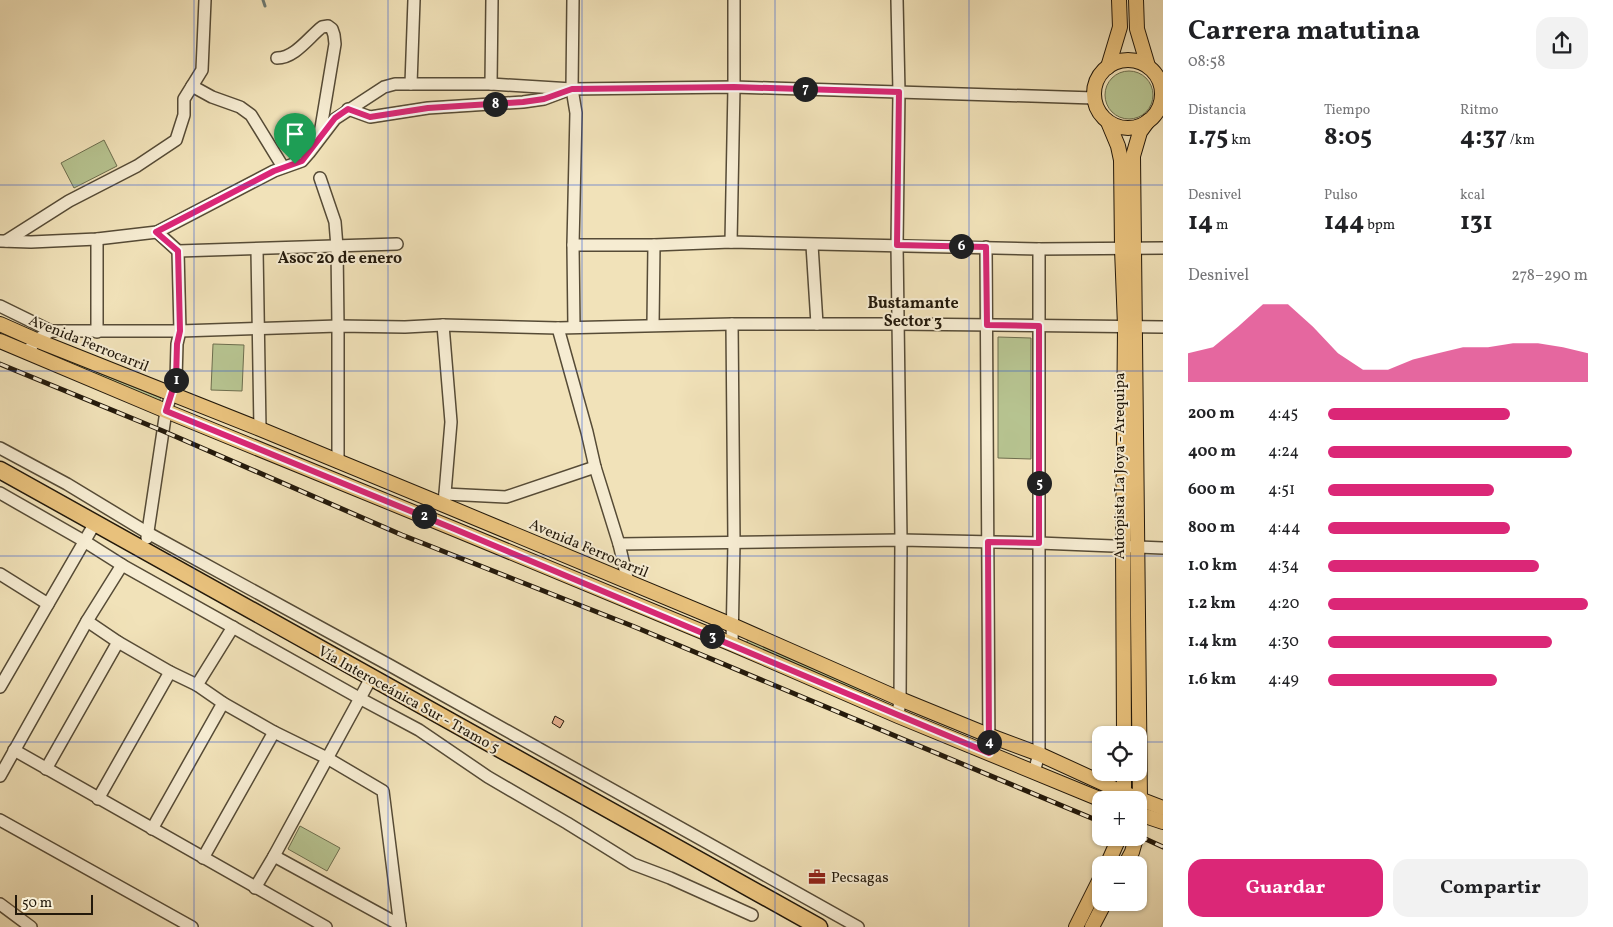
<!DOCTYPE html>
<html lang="es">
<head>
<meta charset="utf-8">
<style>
  :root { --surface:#fff; --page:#f2f2f2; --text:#202124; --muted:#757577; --accent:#db2777 }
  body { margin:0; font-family:Vollkorn,serif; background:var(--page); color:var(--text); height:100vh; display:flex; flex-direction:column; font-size:19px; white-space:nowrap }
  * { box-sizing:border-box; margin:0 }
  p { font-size:16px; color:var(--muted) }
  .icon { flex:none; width:28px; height:28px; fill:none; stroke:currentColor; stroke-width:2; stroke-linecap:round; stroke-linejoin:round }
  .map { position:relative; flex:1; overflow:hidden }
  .sheet { display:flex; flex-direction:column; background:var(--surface); width:450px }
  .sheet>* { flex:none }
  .buttons { position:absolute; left:1092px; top:726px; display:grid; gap:10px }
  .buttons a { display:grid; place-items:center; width:55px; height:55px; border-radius:10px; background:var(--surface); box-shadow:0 1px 4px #0004; font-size:25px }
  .scale { position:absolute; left:15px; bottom:12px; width:78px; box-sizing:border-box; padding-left:5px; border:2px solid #23190b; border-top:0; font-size:14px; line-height:18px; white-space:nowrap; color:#23190b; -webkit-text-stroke:4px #f6ecd2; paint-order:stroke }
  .pin { position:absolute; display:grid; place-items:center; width:42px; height:42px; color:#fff; margin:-51px -21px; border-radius:50% 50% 50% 0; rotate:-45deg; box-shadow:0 0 5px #0007 }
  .pin .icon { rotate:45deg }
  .km { position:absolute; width:25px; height:25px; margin:-12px; border-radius:50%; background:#222; color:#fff; font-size:14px; line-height:25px; text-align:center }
  .round { display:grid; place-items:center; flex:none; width:52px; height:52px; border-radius:15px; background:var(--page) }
  .summary { display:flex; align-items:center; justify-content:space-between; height:85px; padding:0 25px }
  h1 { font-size:28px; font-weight:700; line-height:38px }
  .stats { display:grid; grid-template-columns:repeat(3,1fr); gap:8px; height:85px; padding:5px 25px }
  .stats div { display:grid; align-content:center }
  .stats b { font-size:25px; font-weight:700 }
  .stats small { font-size:14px; font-weight:400 }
  .stats p { font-size:14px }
  .chart { height:140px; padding:10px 25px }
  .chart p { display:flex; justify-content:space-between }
  .chart svg { width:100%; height:90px; margin-top:5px; fill:var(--accent); opacity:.7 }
  .action { display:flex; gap:10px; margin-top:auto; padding:10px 25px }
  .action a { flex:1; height:58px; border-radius:15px; background:var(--accent); color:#fff; font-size:20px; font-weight:700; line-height:58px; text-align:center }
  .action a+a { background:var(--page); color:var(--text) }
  ul { padding:0 25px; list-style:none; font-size:16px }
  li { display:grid; grid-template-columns:80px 60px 1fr; align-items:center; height:38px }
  li i { height:12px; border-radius:6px; background:var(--accent) }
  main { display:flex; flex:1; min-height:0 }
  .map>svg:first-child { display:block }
</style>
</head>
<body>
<main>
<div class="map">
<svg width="1163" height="927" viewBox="0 0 1163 927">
  <rect width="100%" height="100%" fill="#f1e2b9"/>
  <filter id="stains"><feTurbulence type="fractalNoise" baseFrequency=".004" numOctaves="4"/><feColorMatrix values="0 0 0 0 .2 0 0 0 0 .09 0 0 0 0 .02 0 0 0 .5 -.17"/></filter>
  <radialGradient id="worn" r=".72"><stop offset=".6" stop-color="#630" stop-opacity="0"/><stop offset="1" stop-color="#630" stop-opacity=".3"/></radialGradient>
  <g fill="#b7c491" stroke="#6d6e4e">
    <circle cx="1129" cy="95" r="24"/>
    <polygon points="104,140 117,166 74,188 61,163"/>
    <polygon points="998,337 1031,338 1031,459 998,458"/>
    <polygon points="213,344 244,345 242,391 211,390"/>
    <polygon points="47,352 161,398 159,401 46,355"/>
    <polygon points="748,639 871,692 869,697 746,644"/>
    <polygon points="300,826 340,848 327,871 288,849"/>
  </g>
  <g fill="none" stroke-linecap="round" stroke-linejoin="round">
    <polyline stroke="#6d7a74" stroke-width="3" points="263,0 265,6"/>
  </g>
  <polygon fill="#e8b291" stroke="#23190b" points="555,716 564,721 560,728 552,723"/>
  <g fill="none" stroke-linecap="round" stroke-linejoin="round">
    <g stroke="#564b36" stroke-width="14">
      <g id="minor">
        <polyline points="573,0 572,89 576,113 573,245 574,327"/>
        <polyline points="897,0 899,92 897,245 901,540 900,699 898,716"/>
        <path d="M 277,58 C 295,58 309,37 322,27 L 328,26 L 332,29 L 334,35 L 335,44 L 320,134"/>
        <polyline points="411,84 414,0"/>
        <polyline points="491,84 492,0"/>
        <polyline points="192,86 212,97 240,107 251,115 283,167"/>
        <polyline points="348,109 370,117 428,108 523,102 544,99 568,90"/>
        <polyline points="320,178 335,222 337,247 338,326 338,462"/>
        <polyline points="157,232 178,251 397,244"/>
        <polyline points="97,239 97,332"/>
        <polyline points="0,241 31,242 97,239 157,232 274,171 302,161 309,153 335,119 384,87 395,84 491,84 572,89 734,87 1094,98"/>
        <polyline points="6,241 69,201 137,166 176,140 184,115 184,99 202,70 205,0"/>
        <polyline points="731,242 734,87 734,0"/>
        <polyline points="573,245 654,245 731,242 1039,249 1163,248"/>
        <polyline points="812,245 817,324"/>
        <polyline points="986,247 989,753"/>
        <polyline points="257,250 260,429"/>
        <polyline points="0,306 51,331"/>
        <polyline points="732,324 734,542 732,644"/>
        <polyline points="443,325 451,422 444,505"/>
        <polyline points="653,325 654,245"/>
        <polyline points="558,328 587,432 595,467 619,544 628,582"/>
        <polyline points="27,353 36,340 51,331 180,331 338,326 405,327 443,325 558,328 732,324 897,324 1163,327"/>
        <polyline points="0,448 67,484 148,533 391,666 858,927"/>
        <polyline points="0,493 84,541 122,565 361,699 419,730 488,777 567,823 633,864 670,878 752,915"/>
        <polyline points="445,494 506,497 595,467"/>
        <polyline points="147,538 166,411 176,379 177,344 180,331 178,251"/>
        <polyline points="619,544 901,540 1039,543 1163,548"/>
        <polyline points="0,574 48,604"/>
        <polyline points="87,621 118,642 170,672 197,685 223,703 274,732 327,758 383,791 400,927"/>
        <polyline points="197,685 233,627"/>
        <polyline points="0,687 95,523"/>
        <polyline points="14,750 326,927"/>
        <polyline points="46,769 118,642"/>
        <polyline points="1034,772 1039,754 1039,249"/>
        <polyline points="0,776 87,621 122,565"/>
        <polyline points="98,799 170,672"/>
        <polyline points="0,820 192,927"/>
        <polyline points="152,829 223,703"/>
        <polyline points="274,856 400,925"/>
        <polyline points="203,858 274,732"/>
        <polyline points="255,888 274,856 371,678"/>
        <polyline points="0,904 31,927"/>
      </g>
    </g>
    <g stroke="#23190b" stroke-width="16">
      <g id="major">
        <polyline points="1136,0 1137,29 1148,66"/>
        <circle cx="1128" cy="94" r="34"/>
        <polyline points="1108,67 1120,27 1119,0"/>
        <polyline points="1108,122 1118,146 1121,160 1122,249 1125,326 1123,545 1124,735"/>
        <polyline points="0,324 36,340 260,429 444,505 732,625 900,699 988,735 1039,754 1124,793 1163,808"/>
        <polyline points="0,341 166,411 452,528 732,644 898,716 1102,800"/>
        <polyline points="1124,799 1124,772"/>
        <polyline points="1139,814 1163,822"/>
        <polyline points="1139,815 1140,799 1133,156 1140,132 1148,121"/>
        <polyline points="1107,865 1119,838"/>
        <polyline points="1125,865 1132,852 1136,838"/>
        <polyline points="1076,927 1101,877"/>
        <polyline points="1092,927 1105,902"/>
      </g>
    </g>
    <g stroke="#23190b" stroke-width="19">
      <polyline id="highway" points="0,470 819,927"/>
    </g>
    <use href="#minor" stroke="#f6ecd2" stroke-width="11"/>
    <use href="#major" stroke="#e8c17c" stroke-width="14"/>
    <use href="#highway" stroke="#e8c17c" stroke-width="16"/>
    <g stroke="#23190b" stroke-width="5">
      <g id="rail">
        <polyline points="0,364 163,431 402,535 635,627 1101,822"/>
        <polyline points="1139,836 1163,847"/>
      </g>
    </g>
    <use href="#rail" stroke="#f6ecd2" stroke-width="3" stroke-dasharray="9" stroke-linecap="butt"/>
  </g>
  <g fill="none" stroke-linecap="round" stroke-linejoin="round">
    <g stroke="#fff" stroke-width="10">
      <polygon id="route" points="734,87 899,92 897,245 986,247 987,325 1039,326 1039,543 988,542 989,753 452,528 166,411 176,379 177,344 180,331 178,251 156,232 274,171 302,161 335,118 348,109 370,117 428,108 523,102 544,99 572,89"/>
    </g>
    <use href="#route" stroke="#db2777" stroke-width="6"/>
  </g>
  <path fill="none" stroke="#1d4ed8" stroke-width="1" stroke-opacity="0.55" d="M 194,0 L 194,927M 388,0 L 388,927M 582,0 L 582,927M 775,0 L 775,927M 969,0 L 969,927M 0,185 L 1163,185M 0,371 L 1163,371M 0,556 L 1163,556M 0,742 L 1101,742M 1139,742 L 1163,742"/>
  <defs>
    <g id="office-bare" transform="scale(1.35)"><path d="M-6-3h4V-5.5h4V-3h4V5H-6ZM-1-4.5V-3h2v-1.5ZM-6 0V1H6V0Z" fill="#8f2418" stroke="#f6ecd2" stroke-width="2.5" paint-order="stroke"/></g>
  </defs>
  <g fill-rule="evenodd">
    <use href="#office-bare" x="817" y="877"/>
  </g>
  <g text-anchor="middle" stroke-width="4" stroke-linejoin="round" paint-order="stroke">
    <g font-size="15" fill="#23190b" stroke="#f6ecd2">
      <text transform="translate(89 343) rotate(22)" y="5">Avenida Ferrocarril</text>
      <text transform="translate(1119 466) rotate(-90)" y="5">Autopista La Joya - Arequipa</text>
      <text transform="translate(589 548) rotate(23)" y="5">Avenida Ferrocarril</text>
      <text transform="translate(409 699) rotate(29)" y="5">Vía Interoceánica Sur - Tramo 5</text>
    </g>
    <g font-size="15" fill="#23190b" stroke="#f6ecd2" text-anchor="start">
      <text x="831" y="882">Pecsagas</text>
    </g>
    <g font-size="16" font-weight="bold" fill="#23190b" stroke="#f6ecd2">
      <text x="340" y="263">Asoc 20 de enero</text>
      <text x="913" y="308">Bustamante<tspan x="913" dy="18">Sector 3</tspan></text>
    </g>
  </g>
  <rect width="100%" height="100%" filter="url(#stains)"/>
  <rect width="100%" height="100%" fill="url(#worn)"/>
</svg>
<div class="buttons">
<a><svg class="icon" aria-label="locate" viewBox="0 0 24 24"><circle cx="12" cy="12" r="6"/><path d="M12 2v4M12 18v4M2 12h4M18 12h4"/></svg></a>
<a>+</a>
<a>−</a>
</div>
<div class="scale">50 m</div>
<div class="pin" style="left:295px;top:164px;background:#1e9e55"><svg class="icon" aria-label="arrive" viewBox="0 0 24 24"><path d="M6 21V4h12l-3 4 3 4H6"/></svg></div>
<b class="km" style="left:176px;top:380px">1</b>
<b class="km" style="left:424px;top:516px">2</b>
<b class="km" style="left:712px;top:636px">3</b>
<b class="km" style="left:989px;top:742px">4</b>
<b class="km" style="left:1039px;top:483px">5</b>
<b class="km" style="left:961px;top:246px">6</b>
<b class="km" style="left:805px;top:89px">7</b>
<b class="km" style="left:495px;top:104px">8</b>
</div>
<section class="sheet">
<div class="summary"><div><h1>Carrera matutina</h1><p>08:58</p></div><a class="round"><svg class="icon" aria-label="share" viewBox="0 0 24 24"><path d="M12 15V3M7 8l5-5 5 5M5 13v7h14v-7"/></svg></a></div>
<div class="stats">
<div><p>Distancia</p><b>1.75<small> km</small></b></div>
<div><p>Tiempo</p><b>8:05</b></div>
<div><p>Ritmo</p><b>4:37<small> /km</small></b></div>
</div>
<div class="stats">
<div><p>Desnivel</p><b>14<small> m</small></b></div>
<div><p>Pulso</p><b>144<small> bpm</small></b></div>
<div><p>kcal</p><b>131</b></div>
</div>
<div class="chart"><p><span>Desnivel</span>278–290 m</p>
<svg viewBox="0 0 160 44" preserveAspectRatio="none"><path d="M0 44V30L10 27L20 17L30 6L40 6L50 17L60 30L70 38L80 38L90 33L100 30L110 27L120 27L130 25L140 25L150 27L160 30V44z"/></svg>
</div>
<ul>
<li><b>200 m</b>4:45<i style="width:70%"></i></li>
<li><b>400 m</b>4:24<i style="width:94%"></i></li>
<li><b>600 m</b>4:51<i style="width:64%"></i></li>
<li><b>800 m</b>4:44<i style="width:70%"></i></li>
<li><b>1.0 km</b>4:34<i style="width:81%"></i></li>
<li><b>1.2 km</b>4:20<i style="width:100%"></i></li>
<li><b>1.4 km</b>4:30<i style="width:86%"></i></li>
<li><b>1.6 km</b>4:49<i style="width:65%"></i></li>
</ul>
<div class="action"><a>Guardar</a><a>Compartir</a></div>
</section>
</main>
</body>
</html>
